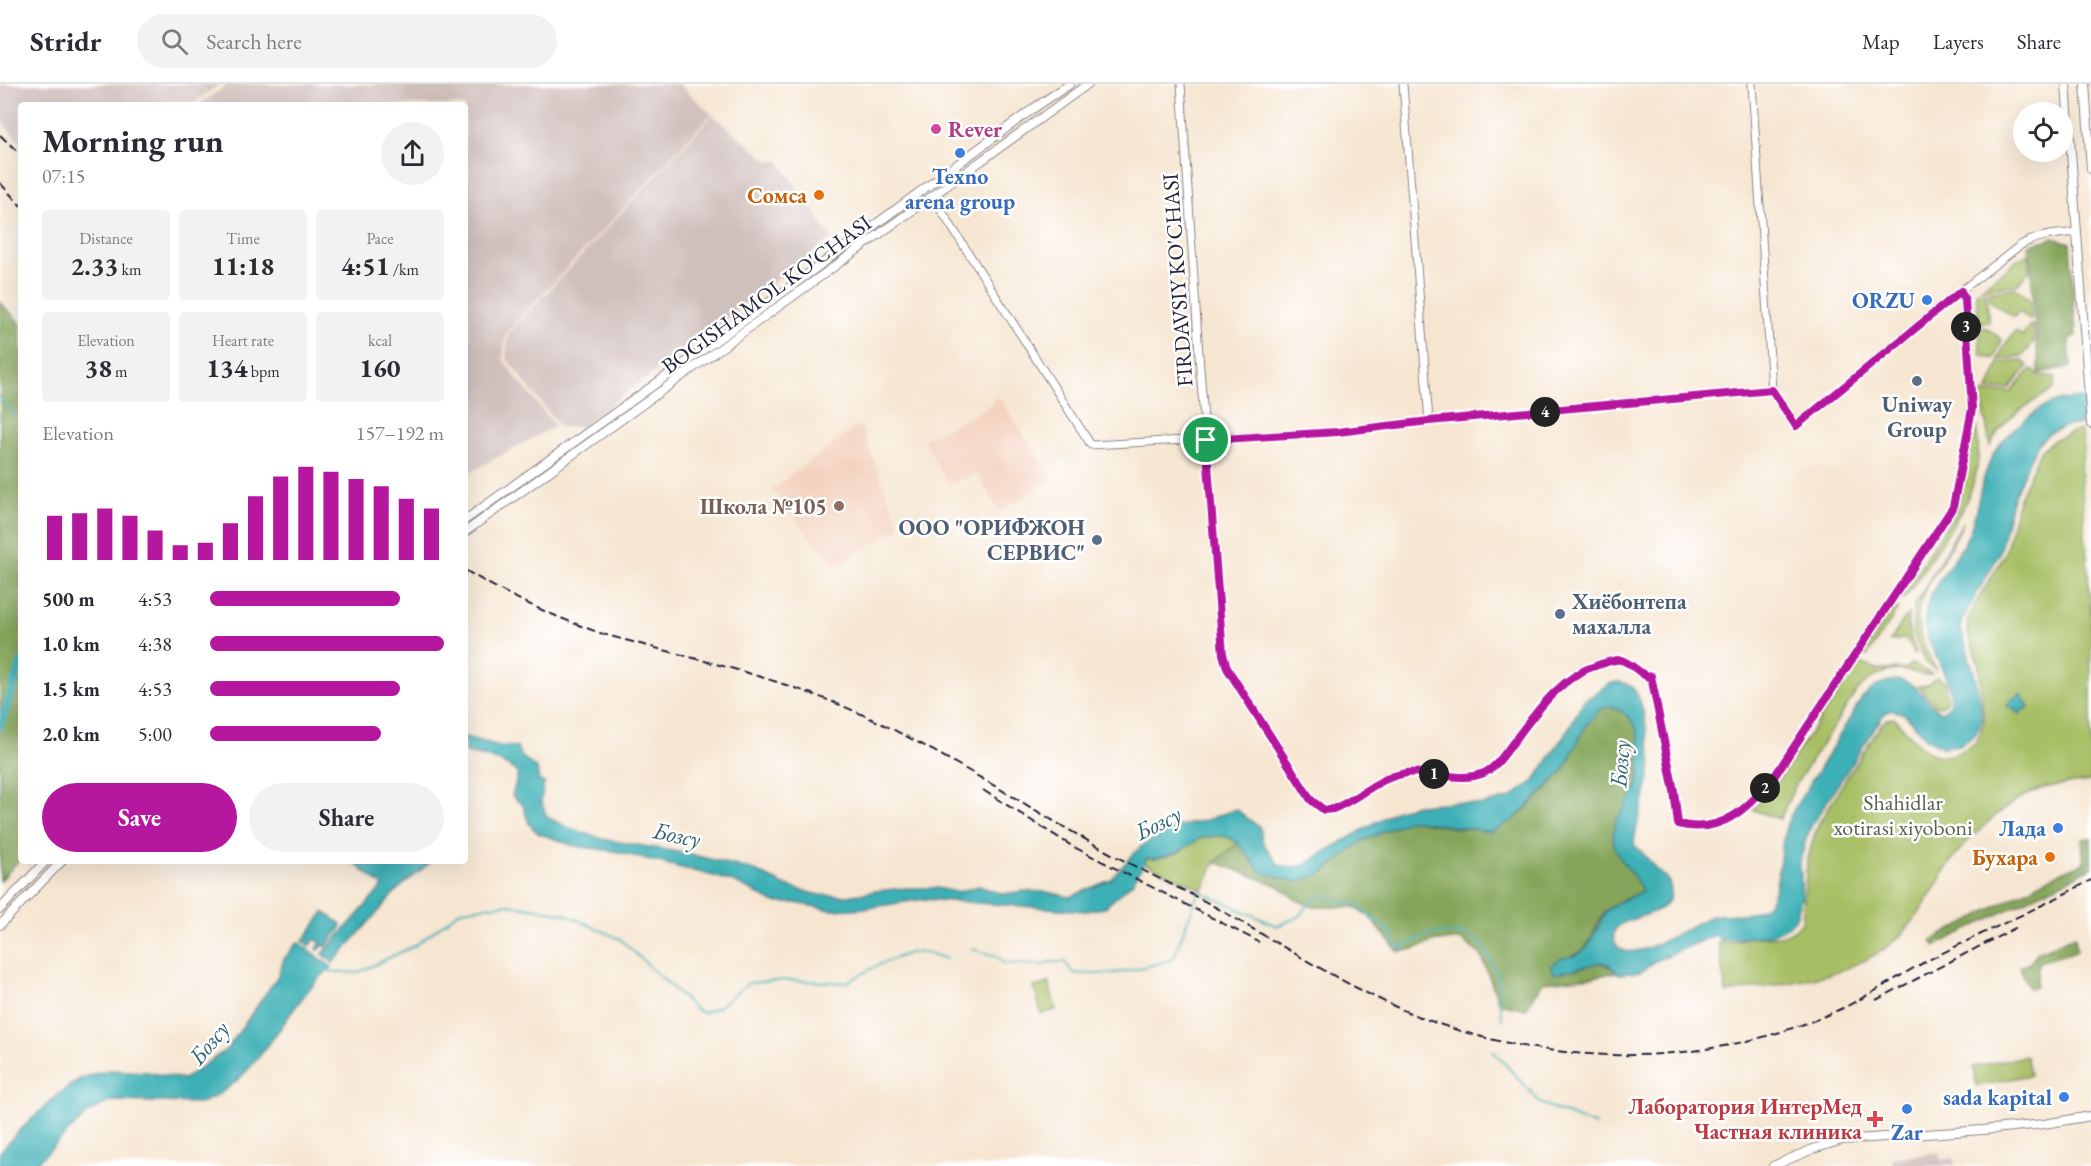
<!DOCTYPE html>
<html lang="en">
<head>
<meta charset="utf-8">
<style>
  :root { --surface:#fff; --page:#f2f2f3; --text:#2b2b33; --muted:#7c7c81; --line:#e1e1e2; --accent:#b5179e }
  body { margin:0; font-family:"EB Garamond",serif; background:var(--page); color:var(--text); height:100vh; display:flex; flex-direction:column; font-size:22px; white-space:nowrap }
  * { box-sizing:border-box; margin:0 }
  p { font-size:20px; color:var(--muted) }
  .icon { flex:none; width:33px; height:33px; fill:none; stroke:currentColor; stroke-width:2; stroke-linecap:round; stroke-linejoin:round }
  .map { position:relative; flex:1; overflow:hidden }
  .sheet { position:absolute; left:18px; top:18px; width:450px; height:762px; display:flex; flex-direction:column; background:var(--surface); border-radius:6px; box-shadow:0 6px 24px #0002 }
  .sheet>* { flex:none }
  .fabs { position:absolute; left:2013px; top:18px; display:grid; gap:12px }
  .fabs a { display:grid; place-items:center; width:60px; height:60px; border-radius:50%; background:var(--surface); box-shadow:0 6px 24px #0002; font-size:30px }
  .pin { position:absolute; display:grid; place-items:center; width:51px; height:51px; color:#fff; margin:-26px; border:3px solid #fff; border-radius:50%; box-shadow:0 2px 6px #0007 }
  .km { position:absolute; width:30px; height:30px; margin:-15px; border-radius:50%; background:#222; color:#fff; font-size:16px; line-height:30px; text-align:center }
  .round { display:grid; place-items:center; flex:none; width:63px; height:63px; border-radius:32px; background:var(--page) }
  .overview { display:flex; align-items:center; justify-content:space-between; height:102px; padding:0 24px }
  h1 { font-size:33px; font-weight:700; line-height:45px }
  .figures { display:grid; grid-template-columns:repeat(3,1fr); gap:9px; height:102px; padding:6px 24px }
  .figures div { display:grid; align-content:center; border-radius:6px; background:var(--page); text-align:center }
  .figures b { font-size:26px; font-weight:700 }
  .figures small { font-size:16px; font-weight:400 }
  .figures p { font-size:16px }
  .chart { height:168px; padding:12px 24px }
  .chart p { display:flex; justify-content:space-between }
  .chart svg { width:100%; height:108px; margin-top:6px; stroke:var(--accent); stroke-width:6 }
  .primary-button { display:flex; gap:12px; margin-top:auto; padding:12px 24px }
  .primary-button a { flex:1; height:69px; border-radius:36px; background:var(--accent); color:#fff; font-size:24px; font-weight:700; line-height:69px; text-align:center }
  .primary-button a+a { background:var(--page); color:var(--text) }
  ul { padding:0 24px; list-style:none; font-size:20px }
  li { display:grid; grid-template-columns:96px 72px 1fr; align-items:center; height:45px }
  li i { height:15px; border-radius:8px; background:var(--accent) }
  header { display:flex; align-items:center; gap:36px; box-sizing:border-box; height:84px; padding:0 30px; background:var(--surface); border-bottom:2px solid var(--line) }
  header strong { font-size:28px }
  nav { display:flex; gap:33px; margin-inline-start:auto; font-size:21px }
  .search { width:420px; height:54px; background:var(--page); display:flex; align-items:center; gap:15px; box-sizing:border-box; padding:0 21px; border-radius:33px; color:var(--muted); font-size:22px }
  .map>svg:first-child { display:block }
</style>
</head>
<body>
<header>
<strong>Stridr</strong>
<div class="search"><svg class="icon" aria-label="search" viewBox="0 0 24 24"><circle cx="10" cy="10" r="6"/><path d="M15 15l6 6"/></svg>Search here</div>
<nav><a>Map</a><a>Layers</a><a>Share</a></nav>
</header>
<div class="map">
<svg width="2091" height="1082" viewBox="0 0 2091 1082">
  <rect width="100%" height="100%" fill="#fff"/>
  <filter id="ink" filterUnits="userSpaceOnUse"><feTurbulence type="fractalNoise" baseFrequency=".0167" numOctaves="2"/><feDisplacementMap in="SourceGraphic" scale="12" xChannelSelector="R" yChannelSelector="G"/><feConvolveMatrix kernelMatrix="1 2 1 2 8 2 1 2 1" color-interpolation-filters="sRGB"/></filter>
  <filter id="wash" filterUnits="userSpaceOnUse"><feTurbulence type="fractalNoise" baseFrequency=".008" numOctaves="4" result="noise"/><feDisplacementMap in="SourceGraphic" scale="24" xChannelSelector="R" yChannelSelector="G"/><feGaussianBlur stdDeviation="1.35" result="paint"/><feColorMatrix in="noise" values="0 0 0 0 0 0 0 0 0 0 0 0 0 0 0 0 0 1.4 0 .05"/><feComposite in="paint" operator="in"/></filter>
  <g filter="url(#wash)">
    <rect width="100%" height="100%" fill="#f6e6d1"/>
    <g fill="#f4d3c0">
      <polygon points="998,312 1053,395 999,427 977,390 948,401 923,355 985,325"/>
      <polygon points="860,340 899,440 899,444 834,482 772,405"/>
    </g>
    <g fill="#d0c0bc">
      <polygon points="0,0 220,0 190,21 21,21 21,59 0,35"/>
      <polygon points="229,0 679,0 712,30 506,249 503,276 555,342 465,391 465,21 198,21"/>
      <polygon points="713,31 768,77 779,77 832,154 581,343 560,343 506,274 508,250"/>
      <polygon points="1939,1068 1941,1076 1953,1074 1955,1082 1893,1082 1892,1074"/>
    </g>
    <g fill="#a7bf65" stroke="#647050" stroke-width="1.5">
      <polygon points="2028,170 2029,187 2017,201 1980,205 2014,178"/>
      <polygon points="2016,204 2031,217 2032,235 2029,236 2019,227 2014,233 1990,217 1989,208"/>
      <polygon points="1976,208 1986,208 1989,238 1979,240"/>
      <polygon points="2030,241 2033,241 2034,258 2022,273 1998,276 2006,259 2016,247 2022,252"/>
      <polygon points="1987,244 2002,256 1994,275 1981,271 1979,244"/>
      <polygon points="2023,277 2028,282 2009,305 1988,306 1999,279"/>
      <path d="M 2031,285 L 2039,291 L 2056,293 L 2054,305 C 2029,321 2003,332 1990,362 L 1981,309 L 2011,308 Z"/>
      <path d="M 1974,335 C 1988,386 1967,420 1940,461 C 1928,479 1916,497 1904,515 L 1901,516 L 1900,513 L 1956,427 L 1967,382 Z"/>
      <path d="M 2081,346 L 2084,366 L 2080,384 L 2091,528 L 2091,697 C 2071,700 2047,701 2028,710 C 2003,722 1962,759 1947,783 C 1931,810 1916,840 1891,860 C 1845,896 1781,899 1726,909 L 1718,858 C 1729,860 1737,856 1747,854 C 1769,851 1784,858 1802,839 L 1807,778 L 1814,752 L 1819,739 L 1850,688 L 1881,641 L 1887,635 L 1894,634 C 1922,664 1936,689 1977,657 L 1984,637 L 1979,582 L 1968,549 L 1967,538 L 1974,522 L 2005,470 L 2018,416 L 2040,368 C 2051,354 2066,351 2081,346 Z"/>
      <path d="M 1963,438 C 1950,473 1912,505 1919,545 C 1922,559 1929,572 1935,585 L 1927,580 L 1923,574 L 1913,548 L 1914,522 Z"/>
      <polygon points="1893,522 1898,525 1867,572 1862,569"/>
      <polygon points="1908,530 1908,544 1916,569 1914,569 1908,557 1903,555 1890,557"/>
      <path d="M 1859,578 L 1876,586 L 1905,585 L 1911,580 L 1932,590 C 1923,593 1918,589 1909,587 C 1884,583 1866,595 1852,614 L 1796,700 L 1780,735 L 1753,726 L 1784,689 L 1856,579 Z"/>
      <polygon points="1937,593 1945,598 1947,616 1942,622 1935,621 1918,602 1928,601"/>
      <polygon points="1218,752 1228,753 1238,759 1215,778 1203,806 1144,779 1147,774 1154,775 1177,769 1201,754"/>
      <polygon points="1049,899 1056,926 1041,930 1034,903"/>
      <polygon points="2026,972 2030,991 1977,1002 1973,983"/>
    </g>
    <g fill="#85a65a" stroke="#54644a" stroke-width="1.5">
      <polygon points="2054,154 2070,159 2076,252 2069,256 2071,283 2039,289 2029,161"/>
      <polygon points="0,218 21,240 21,774 0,797"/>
      <path d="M 1611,622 C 1620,626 1631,633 1635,642 C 1649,678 1629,737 1620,774 L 1639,799 L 1642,807 C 1630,813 1614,818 1605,828 C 1587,851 1597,867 1562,875 L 1574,886 C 1592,880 1601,873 1616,888 L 1593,893 L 1543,898 L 1526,925 L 1499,919 L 1481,871 L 1461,856 L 1436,857 L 1413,865 L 1398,868 L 1369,832 L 1354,823 L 1313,823 L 1295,815 L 1279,802 L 1215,778 L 1238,759 L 1262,789 L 1321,790 L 1362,757 L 1410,736 L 1460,745 L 1512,737 L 1536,716 L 1564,686 L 1586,641 L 1594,631 L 1601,625 Z"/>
      <polygon points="2091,754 2091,784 1935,862 1932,856 2053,792 2084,779 2082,755"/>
      <polygon points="2075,852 2077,867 2039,878 2036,903 2029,905 2020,883 2030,879 2037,868"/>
    </g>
    <g fill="#3eb0b6" stroke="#306978" stroke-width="1.5">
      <path d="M 2091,313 L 2091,338 L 2063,343 L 2048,350 L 2039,359 L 2029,377 L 2012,417 L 1999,470 L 1961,538 L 1961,545 L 1977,600 L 1981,623 L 1982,636 L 1975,651 L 1960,661 L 1942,663 L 1927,655 L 1904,630 L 1892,626 L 1884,630 L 1811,742 L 1806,755 L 1800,778 L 1802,812 L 1797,830 L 1794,836 L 1788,843 L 1771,851 L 1721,856 L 1715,851 L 1655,877 L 1641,888 L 1619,890 L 1608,880 L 1601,878 L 1554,890 L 1550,882 L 1562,874 L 1575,872 L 1583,867 L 1589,861 L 1606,827 L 1615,820 L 1642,807 C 1635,788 1612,773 1613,751 C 1614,731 1632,719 1637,702 C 1642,687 1641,657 1635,642 C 1631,633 1620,626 1611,622 L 1601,625 L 1586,641 L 1564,686 L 1550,700 L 1512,737 L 1491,748 L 1410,736 L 1362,757 L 1321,790 L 1297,798 L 1262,789 L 1238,759 L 1228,753 L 1218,752 L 1201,754 L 1177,769 L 1154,775 L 1147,774 L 1133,798 L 1104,824 L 1086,827 L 924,815 L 867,824 L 832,826 L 795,819 L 775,819 L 736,799 L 714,792 L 614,767 L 574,762 L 538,749 L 529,740 L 523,721 L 512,712 L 518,689 C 502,676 484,672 465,669 L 465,653 L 500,662 L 517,663 L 520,671 L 537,685 L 539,697 L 544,699 L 541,717 L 547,733 L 567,743 L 602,755 L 690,770 L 753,786 L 786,802 L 819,811 L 848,812 L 875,807 L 905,804 L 937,804 L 957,808 L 979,802 L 1003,810 L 1024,807 L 1047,808 L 1070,813 L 1110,796 L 1139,764 L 1172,744 L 1206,736 L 1236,725 L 1260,744 L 1263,759 L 1279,781 C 1294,784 1305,784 1316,773 L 1397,726 L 1417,721 L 1457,718 L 1481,721 L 1510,714 L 1534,697 L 1569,644 L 1584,616 C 1597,611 1605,597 1620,598 C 1643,599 1645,640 1648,656 C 1649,664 1652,672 1651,679 C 1649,707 1636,734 1634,761 C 1643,767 1648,776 1655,784 C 1659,788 1665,792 1668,797 C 1671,801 1671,805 1671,810 C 1666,839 1603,829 1615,858 C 1627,888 1692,838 1712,832 C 1729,828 1755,835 1768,819 C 1782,802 1778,757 1789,735 C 1795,721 1805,709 1812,696 C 1829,669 1846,641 1862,614 C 1877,598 1899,588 1917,605 C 1926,613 1931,624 1942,628 L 1949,622 C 1957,596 1926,566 1925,540 C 1923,508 1950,485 1964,459 C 1975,441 1977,417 1983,397 C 1986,387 1991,372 1998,363 C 2010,347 2039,321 2059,317 C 2069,314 2081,314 2091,313 Z"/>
      <polygon points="2021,610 2029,623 2020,630 2007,622 2012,615"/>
      <polygon points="361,777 432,777 397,806 333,879 323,870 383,802 356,781"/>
      <polygon points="324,828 341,840 341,844 326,863 323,861 319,866 317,865 321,859 315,855 310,862 303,857"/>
      <path d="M 298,858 L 332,883 C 325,889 318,895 312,902 C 278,941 252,1000 201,1019 L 111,1017 L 89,1028 L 33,1082 L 0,1082 L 0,1068 L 14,1052 L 57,1011 L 81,994 L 109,986 L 147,988 L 184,995 L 227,965 L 278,892 L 284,875 Z"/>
    </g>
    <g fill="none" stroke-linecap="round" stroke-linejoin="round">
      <g stroke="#3eb0b6" stroke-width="2">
        <polyline points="0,315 21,336"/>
        <path d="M 972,865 L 997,872 L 1004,879 L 1044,881 L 1049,878 L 1065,878 L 1073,889 C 1113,893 1135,886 1173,875 L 1199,807 L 1277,842 L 1298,833 L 1318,811 L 1359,822 L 1391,849 L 1399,865 L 1427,850 L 1450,849 L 1467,851 L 1482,860 L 1498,892 L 1502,935"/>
        <polyline points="326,887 357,889 416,861 461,826 508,820 565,830 620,855 695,925 703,929 718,923 749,899 786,896 846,899 878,881 909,869 925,868 947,875"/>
        <polyline points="1492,966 1542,1020 1596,1042"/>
      </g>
      <polyline stroke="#3eb0b6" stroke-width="8" points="0,642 21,579"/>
    </g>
  </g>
  <g filter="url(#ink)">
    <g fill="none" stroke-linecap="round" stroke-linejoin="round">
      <g stroke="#8c8486" stroke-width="9">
        <g id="minor">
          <path d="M 1181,0 L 1200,285 L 1223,570 L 1227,583 L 1311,716 L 1324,726 C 1345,727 1369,701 1389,694 C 1399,690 1410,688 1420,688 C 1440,689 1465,697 1483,689 C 1497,683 1506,668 1514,656 C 1540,623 1570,583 1615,576 C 1630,574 1638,592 1651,592 L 1674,707 L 1678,740 C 1722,751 1748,724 1774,693 L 1954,423 L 1972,325 L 1965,216 L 1961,207"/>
          <polyline points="1403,0 1429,337"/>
          <path d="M 1752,0 L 1772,306 L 1796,342 L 1940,223 L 2018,163 C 2036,151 2056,150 2077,148"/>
          <polyline points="932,112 1091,361 1338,348 1429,337 1772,306"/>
        </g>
      </g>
      <g stroke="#8c8486" stroke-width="10">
        <g id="major">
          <polyline points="2066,0 2091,340"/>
          <polyline points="2085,0 2091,85"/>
          <polyline points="465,436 756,228 1034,24 1070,0"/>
          <polyline points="465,448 1088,0"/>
          <polyline points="0,825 46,777"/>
          <polyline points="0,841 62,777"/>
          <polyline points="1773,1082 1813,1065 1842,1056 1983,1046 2044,1040 2091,1032"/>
        </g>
      </g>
      <use href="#minor" stroke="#fff" stroke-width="7"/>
      <use href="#major" stroke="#fff" stroke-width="8"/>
      <g stroke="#22223b" stroke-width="2" stroke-dasharray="9 4.5" stroke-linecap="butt">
        <polyline points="0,51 21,71"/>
        <polyline points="0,99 21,122"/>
        <path d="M 465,486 C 509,513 555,533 603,550 C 694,575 789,595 874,636 C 955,675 1030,725 1108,768 C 1144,788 1181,804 1217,824 C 1280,860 1343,901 1410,929 C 1510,970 1623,982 1729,961 C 1769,953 1809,940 1845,923 C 1872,910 1897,893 1923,879 C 1978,850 2036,826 2091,796"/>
        <polyline points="983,706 1072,762 1259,858"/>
        <polyline points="1876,916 2017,843"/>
      </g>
    </g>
  </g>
  <g fill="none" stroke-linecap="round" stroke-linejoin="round" filter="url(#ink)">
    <g stroke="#fff" stroke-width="12">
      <path id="route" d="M 1961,207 L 1965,216 L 1972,325 L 1953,423 L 1774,693 C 1748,724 1722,751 1678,740 L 1674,707 L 1651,592 L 1648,593 C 1638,588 1631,579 1621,576 C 1614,575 1605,579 1598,581 C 1560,592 1535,630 1512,660 C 1504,671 1496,683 1484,689 C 1458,700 1428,684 1402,690 C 1376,695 1357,716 1333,725 L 1324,726 L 1311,716 L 1227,584 L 1223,570 L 1206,356 L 1338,348 L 1429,337 L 1772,306 L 1796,342 Z"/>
    </g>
    <use href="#route" stroke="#b5179e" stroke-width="8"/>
  </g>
  <circle fill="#d1479c" stroke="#fff" stroke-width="2" cx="936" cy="45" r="6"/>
  <g fill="#3f7fe0" stroke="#fff" stroke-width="2">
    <circle cx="960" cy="69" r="6"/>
    <circle cx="1927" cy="216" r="6"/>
    <circle cx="2058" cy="744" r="6"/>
    <circle cx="2064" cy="1013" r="6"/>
    <circle cx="1907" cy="1025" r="6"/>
  </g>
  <g fill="#e8710a" stroke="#fff" stroke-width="2">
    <circle cx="819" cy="111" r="6"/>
    <circle cx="2050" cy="773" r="6"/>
  </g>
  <g fill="#5c6f8a" stroke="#fff" stroke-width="2">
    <circle cx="1917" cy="297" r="6"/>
    <circle cx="1097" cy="456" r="6"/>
    <circle cx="1560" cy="530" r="6"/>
  </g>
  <circle fill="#8d6e63" stroke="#fff" stroke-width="2" cx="839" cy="422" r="6"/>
  <path fill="#e0444e" stroke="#fff" stroke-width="2" d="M1872 1026h6v6h6v6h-6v6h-6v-6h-6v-6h6z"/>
  <g text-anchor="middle" stroke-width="5" stroke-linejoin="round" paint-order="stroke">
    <g font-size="22" font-weight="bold" fill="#b23c85" stroke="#fff" text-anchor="start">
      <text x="948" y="53">Rever</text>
    </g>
    <g font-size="22" font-weight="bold" fill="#366cbe" stroke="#fff" text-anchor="end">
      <text x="960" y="100" text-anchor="middle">Texno<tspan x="960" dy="25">arena group</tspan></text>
      <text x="1915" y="224">ORZU</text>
      <text x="2046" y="752">Лада</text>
      <text x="2052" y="1021">sada kapital</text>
      <text x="1907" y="1056" text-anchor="middle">Zar</text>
    </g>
    <g font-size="22" font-weight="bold" fill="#c56008" stroke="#fff" text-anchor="end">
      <text x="807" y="119">Сомса</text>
      <text x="2038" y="781">Бухара</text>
    </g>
    <g font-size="22" fill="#22223b" stroke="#fff">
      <text transform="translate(1177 196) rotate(-94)" y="8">FIRDAVSIY KO'CHASI</text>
      <text transform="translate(766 210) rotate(-36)" y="8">BOGISHAMOL KO'CHASI</text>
    </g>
    <g font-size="22" font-weight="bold" fill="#4e5e75" stroke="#fff">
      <text x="1917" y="328">Uniway<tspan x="1917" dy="25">Group</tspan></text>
      <text x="1085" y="451" text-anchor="end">ООО "ОРИФЖОН<tspan x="1085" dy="25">СЕРВИС"</tspan></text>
      <text x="1572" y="525" text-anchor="start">Хиёбонтепа<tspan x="1572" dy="25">махалла</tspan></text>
    </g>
    <g font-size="22" font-weight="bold" fill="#785e54" stroke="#fff" text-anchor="end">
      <text x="827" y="430">Школа №105</text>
    </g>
    <g font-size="22" fill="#57614c" stroke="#fff">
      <text x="1903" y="726">Shahidlar<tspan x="1903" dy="25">xotirasi xiyoboni</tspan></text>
    </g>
    <g font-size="22" font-weight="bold" fill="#be3a42" stroke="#fff" text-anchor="end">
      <text x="1862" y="1030">Лаборатория ИнтерМед<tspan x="1862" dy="25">Частная клиника</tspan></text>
    </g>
    <g font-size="24" font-style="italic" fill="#2f6272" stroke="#fff">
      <text transform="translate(1620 680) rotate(-86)" y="8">Бозсу</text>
      <text transform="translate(1158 739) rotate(-26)" y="8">Бозсу</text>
      <text transform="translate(677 751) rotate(12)" y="8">Бозсу</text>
      <text transform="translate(209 959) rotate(-50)" y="8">Бозсу</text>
    </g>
  </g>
</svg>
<div class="fabs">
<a><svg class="icon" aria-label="locate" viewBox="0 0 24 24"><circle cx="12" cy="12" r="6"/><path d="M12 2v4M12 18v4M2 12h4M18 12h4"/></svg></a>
</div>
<div class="pin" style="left:1206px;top:356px;background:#1e9e55"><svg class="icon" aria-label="arrive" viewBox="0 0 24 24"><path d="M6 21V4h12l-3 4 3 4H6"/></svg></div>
<b class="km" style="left:1434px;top:690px">1</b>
<b class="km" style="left:1765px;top:704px">2</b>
<b class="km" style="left:1966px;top:243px">3</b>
<b class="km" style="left:1545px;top:328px">4</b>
<section class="sheet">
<div class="overview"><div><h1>Morning run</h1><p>07:15</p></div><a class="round"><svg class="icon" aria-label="share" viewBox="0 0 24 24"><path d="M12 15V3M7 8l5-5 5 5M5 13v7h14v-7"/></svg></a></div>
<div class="figures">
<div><p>Distance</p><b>2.33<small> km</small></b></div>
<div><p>Time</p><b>11:18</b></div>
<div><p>Pace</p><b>4:51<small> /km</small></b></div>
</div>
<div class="figures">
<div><p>Elevation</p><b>38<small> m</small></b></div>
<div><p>Heart rate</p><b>134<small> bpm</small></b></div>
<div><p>kcal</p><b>160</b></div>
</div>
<div class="chart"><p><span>Elevation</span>157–192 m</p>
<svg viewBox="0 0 160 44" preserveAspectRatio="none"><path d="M5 44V26M15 44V25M25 44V23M35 44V26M45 44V32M55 44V38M65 44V37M75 44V29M85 44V18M95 44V10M105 44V6M115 44V8M125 44V11M135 44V14M145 44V19M155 44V23"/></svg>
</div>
<ul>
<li><b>500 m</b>4:53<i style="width:81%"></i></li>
<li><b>1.0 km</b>4:38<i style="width:100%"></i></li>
<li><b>1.5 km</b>4:53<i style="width:81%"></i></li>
<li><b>2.0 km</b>5:00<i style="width:73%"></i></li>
</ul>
<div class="primary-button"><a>Save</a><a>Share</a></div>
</section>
</div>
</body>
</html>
